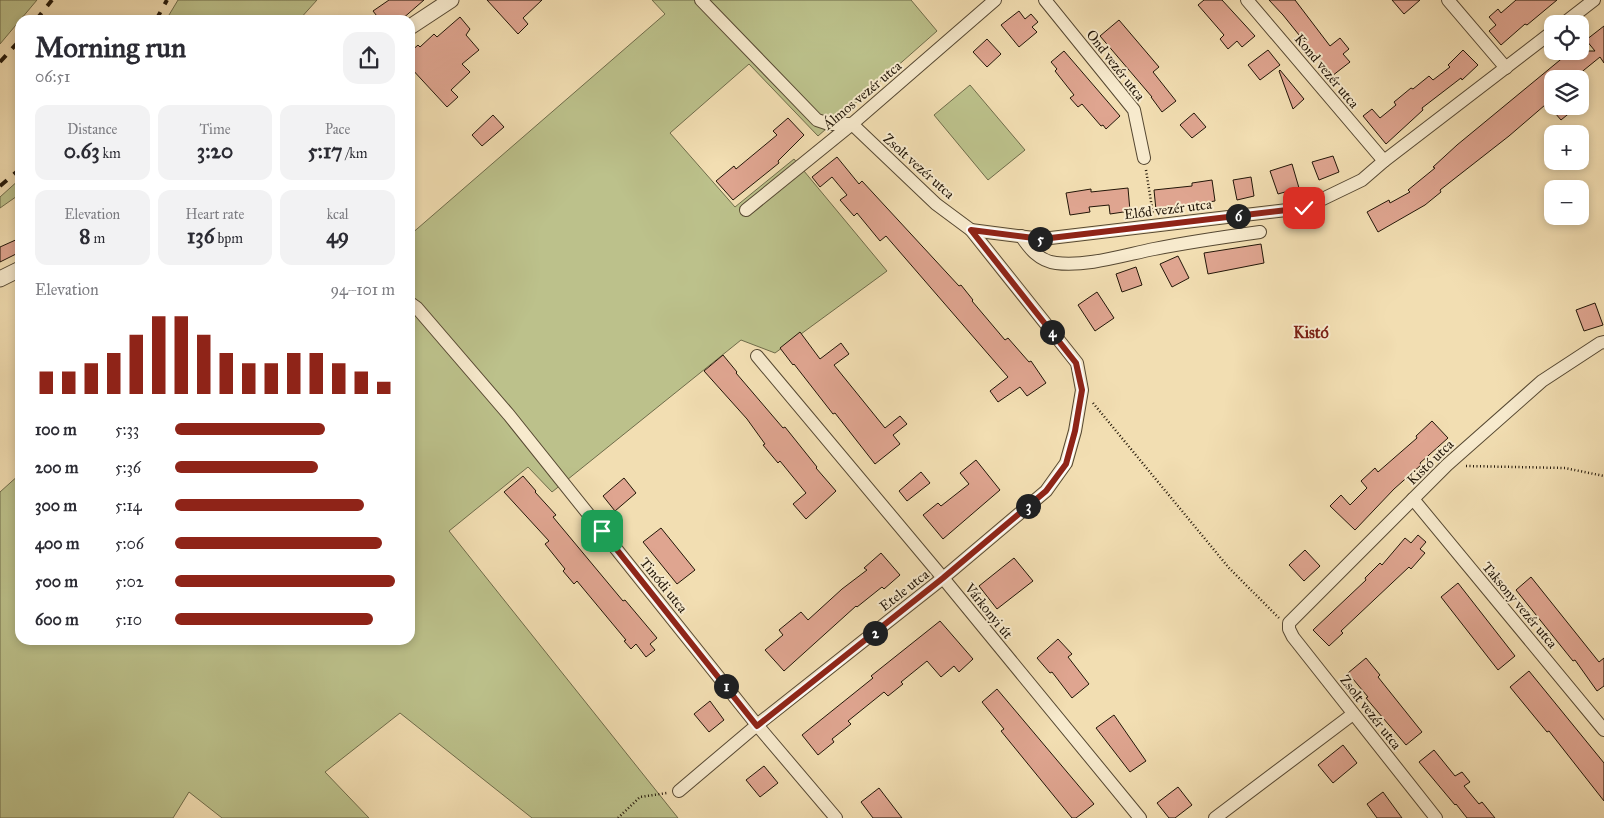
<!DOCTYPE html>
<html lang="en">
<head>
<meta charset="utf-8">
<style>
  :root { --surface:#fff; --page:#f2f2f3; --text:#2b2b33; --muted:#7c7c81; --accent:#8f2418 }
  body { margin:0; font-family:"IM FELL Great Primer",serif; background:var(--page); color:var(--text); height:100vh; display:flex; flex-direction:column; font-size:19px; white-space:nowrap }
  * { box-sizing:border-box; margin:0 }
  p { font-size:16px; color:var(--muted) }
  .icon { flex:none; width:28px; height:28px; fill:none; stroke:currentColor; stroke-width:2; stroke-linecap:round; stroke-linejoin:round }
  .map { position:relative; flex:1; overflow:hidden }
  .side { position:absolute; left:15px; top:15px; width:400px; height:630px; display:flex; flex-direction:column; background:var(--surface); border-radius:15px; box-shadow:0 2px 8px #0003 }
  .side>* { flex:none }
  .buttons { position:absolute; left:1544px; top:15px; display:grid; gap:10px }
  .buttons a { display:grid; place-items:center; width:45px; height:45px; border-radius:10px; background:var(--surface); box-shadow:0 2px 8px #0003; font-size:25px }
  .pin { position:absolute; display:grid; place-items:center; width:42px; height:42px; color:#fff; margin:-21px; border-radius:10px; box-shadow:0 2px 8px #0006 }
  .km { position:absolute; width:25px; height:25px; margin:-12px; border-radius:50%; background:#222; color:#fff; font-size:14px; line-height:25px; text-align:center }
  .round { display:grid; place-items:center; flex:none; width:52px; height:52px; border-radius:15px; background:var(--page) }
  .head { display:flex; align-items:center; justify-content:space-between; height:85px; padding:0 20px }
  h1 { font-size:28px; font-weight:700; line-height:38px }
  .stats { display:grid; grid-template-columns:repeat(3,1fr); gap:8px; height:85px; padding:5px 20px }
  .stats div { display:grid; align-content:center; border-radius:12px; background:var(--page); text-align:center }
  .stats b { font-size:21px; font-weight:700 }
  .stats small { font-size:14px; font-weight:400 }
  .stats p { font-size:14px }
  .chart { height:140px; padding:10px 20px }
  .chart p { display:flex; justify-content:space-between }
  .chart svg { width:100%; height:90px; margin-top:5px; stroke:var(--accent); stroke-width:6 }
  ul { padding:0 20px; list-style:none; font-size:16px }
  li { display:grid; grid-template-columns:80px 60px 1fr; align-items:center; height:38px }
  li i { height:12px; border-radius:6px; background:var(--accent) }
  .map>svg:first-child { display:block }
</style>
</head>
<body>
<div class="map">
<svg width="1604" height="818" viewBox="0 0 1604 818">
  <rect width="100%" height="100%" fill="#f2deb2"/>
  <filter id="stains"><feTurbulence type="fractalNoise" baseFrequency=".004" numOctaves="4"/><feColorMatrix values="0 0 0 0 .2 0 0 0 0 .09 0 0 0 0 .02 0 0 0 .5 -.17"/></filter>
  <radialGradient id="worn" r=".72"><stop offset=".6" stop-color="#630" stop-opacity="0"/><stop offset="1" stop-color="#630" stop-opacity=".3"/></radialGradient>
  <g fill="#bcc18b" stroke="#6f6c4a">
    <polygon points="0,0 37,0 0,44"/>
    <polygon points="178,0 317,0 299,20 166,20"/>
    <polygon points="652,0 911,0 937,31 818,136 749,64 670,133 735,207 794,159 887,271 775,353 741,340 552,492 528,467 449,531 678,818 532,818 400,713 325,772 369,818 222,818 189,792 173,818 0,818 0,492 20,474 20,640 410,640 410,235 665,14"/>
    <polygon points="970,85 1025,150 988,180 934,115"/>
    <polygon points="20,179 20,194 0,208 0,197"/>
  </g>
  <g fill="#dfa590" stroke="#221608">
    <polygon points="389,0 424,0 401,20 380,20 373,11"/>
    <polygon points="487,0 542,0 523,18 528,24 518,34"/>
    <polygon points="1204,0 1222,0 1255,36 1242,47 1237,41 1228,49 1220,39 1224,35 1198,5"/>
    <polygon points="1269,0 1295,0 1330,46 1340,38 1349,49 1343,54 1350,62 1332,76 1283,15"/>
    <polygon points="1392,0 1420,0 1404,14"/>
    <polygon points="1516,0 1557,0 1527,25 1525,24 1501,45 1489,31 1496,25 1489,17 1498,9 1501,13"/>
    <polygon points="1019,11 1025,19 1031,14 1038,22 1032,27 1037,32 1019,47 1001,25"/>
    <polygon points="460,17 470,29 466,35 479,50 462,64 470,72 451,90 458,97 447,107 410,67 410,52 418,45 420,47 434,34 437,37"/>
    <polygon points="1119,20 1159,67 1153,72 1176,101 1162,112 1151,97 1152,97 1100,36"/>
    <polygon points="1604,26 1604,63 1600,57 1573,79 1552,79 1552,99 1509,136 1440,190 1441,192 1425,205 1378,232 1367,212 1389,200 1390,203 1410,192 1408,190 1435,168 1433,167 1457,145 1571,51 1595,51 1586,40"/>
    <polygon points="987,39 1001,54 987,67 973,52"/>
    <polygon points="1268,50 1280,65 1260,80 1248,65"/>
    <polygon points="1463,50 1478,65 1462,80 1461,78 1422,108 1423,110 1386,144 1363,116 1372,109 1380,118 1396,105 1394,102 1411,88 1413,89 1429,76 1433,80 1450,67 1448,65"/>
    <polygon points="1064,51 1120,116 1106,129 1103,125 1101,126 1082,104 1078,107 1070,98 1074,95 1055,71 1057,69 1051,62"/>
    <polygon points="1280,70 1304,99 1293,109 1279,71"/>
    <polygon points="1549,106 1578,106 1561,120"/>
    <polygon points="1194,113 1206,127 1192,138 1180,125"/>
    <polygon points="493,115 504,127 482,146 472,135"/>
    <polygon points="788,118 804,135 778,161 779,163 733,200 716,181 734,166 736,169 777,135 773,131"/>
    <polygon points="1333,156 1339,172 1319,180 1312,162"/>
    <polygon points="837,157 859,184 862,181 959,286 961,285 973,300 972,301 1005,340 1008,338 1029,362 1031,361 1046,383 1027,396 1020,387 998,402 990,391 1008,377 886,236 880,241 857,213 854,216 840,200 847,195 832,177 820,187 812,177"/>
    <polygon points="1292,164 1299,188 1278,194 1270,171"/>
    <polygon points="1251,177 1254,196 1237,200 1233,180"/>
    <polygon points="1212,180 1215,201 1156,210 1154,190 1192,186 1192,183"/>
    <polygon points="1128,188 1130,211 1110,214 1109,205 1089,207 1090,212 1070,215 1066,193 1091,189 1091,192"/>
    <polygon points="20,238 20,252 0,262 0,247"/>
    <polygon points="1261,244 1264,263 1208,274 1204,253"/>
    <polygon points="1178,256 1189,278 1172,287 1160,264"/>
    <polygon points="1136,267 1142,285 1122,292 1116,274"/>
    <polygon points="1097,292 1114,318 1095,331 1078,305"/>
    <polygon points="1595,303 1603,325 1584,331 1576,310"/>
    <polygon points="800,332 820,359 841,343 849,354 834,365 885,428 900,416 907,424 893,435 900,444 875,464 835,413 833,414 794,364 793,365 780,348"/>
    <polygon points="723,355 737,372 736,373 783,428 785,427 817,467 816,468 836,491 806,519 793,504 806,493 780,461 778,463 763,445 765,444 747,419 704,371"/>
    <polygon points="1432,421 1448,438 1420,463 1421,465 1394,489 1355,530 1330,506 1341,495 1350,505 1367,488 1361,481 1375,468 1378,472 1417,438 1416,436"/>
    <polygon points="976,460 1000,490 943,539 923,515 938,503 941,506 969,484 960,473"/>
    <polygon points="921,472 930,483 907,501 899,491"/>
    <polygon points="523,476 536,491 535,492 556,515 553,517 623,601 625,600 657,638 650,644 655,650 646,657 636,644 631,649 624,641 626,640 577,581 574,584 563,571 565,569 545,544 549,541 504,492"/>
    <polygon points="624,478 636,493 615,511 603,496"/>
    <polygon points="661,528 695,570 677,584 643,542"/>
    <polygon points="1418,535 1426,542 1420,549 1425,553 1411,569 1409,567 1341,631 1343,633 1329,646 1313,630 1366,580 1365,578 1380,563 1382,565 1405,538 1411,543"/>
    <polygon points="1305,550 1320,566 1304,581 1289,565"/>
    <polygon points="881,553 900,575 884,589 882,587 857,607 856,606 784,671 765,650 783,635 779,630 801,612 808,620 842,589 867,570 864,568"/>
    <polygon points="1014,558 1033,581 997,609 979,586"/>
    <polygon points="1531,577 1599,662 1604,658 1604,686 1597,691 1575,660 1573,661 1516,590"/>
    <polygon points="1458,583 1515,656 1498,670 1441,597"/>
    <polygon points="940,621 973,659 959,672 954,666 941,677 927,661 901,682 903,684 888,696 884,692 848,721 851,724 832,739 834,742 818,755 802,735 873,678 871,676"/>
    <polygon points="1058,639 1072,654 1068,657 1089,684 1072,698 1052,672 1050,673 1037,658"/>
    <polygon points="1366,658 1380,675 1378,677 1422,732 1406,745 1366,698 1368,697 1348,673"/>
    <polygon points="1529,671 1604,763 1604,801 1549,731 1547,732 1510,687"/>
    <polygon points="997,689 1094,804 1076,818 1072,818 1001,731 1004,729 982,702"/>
    <polygon points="710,701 724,720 709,732 694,714"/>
    <polygon points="1114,715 1146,761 1130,772 1096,728"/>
    <polygon points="1343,745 1357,763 1333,783 1318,765"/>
    <polygon points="1434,750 1455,776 1462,772 1470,782 1464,786 1479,804 1482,802 1495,818 1467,818 1456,804 1455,805 1419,762"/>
    <polygon points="764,766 778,783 760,797 746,780"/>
    <polygon points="1178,787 1192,805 1175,818 1169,818 1157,803"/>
    <polygon points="879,788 902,818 873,818 861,802"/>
    <polygon points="1383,792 1402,818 1377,818 1367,804"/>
  </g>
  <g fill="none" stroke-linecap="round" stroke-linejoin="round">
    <g stroke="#564832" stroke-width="14">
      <g id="minor">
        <polyline points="1045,0 1134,110 1144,158"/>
        <polyline points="1247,0 1384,161"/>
        <polyline points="1448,0 1506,68"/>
        <polyline points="1563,24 1594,0"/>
        <polyline points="746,210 852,124 995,0"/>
        <polyline points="971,230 1042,239 1304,208 1362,180 1384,161 1552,32"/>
        <path d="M 1021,236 C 1030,249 1039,261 1056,263 C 1086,267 1124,255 1154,249 C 1189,242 1224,237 1260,232"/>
        <polyline points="410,303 417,308 509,415 757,725 836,818"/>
        <polyline points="757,356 943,578 1140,818"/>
        <polyline points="1413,499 1604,730"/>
        <polyline points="679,791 757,725 943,578 1046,491 1066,463 1075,431 1082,390 1077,363 971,230 936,204 852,124 829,124 817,120 701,0"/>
        <polyline points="1215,818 1353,714"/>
        <polyline points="1436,818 1293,637 1289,629 1289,623 1447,465 1542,381 1600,343 1604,342"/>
      </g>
    </g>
    <g stroke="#564832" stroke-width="17">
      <g id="tertiary">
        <polyline points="410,27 451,0"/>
        <polyline points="0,279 20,269"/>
      </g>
    </g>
    <g stroke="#221608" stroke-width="2.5" stroke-dasharray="1 2.5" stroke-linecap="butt">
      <polyline points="1146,170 1153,214"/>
      <polyline points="1093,403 1229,568 1279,618"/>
      <polyline points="1466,466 1565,468 1604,476"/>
      <polyline points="618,818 640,797 667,793"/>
    </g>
    <use href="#minor" stroke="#f7eacd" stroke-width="12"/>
    <use href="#tertiary" stroke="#f7eacd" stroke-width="15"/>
    <g stroke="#221608" stroke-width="4" stroke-dasharray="9 9" stroke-linecap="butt">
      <polyline points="36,20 52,0"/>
      <polyline points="156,20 167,0"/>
      <polyline points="0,62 20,40"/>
      <polyline points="0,186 20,169"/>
    </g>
  </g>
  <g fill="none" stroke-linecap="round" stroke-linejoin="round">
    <g stroke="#fff" stroke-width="10">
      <polyline id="route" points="602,531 757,726 943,578 1046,491 1066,464 1075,431 1082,390 1076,363 971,230 1042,239 1304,208"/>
    </g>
    <use href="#route" stroke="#8f2418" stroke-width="6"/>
  </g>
  <g text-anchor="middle" stroke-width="4" stroke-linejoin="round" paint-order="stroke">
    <g font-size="14" fill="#221608" stroke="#f7eacd">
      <text transform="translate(1116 65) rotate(52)" y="5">Ond vezér utca</text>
      <text transform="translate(1327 71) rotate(50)" y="5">Kond vezér utca</text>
      <text transform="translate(862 95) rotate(-40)" y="5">Álmos vezér utca</text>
      <text transform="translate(919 166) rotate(42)" y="5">Zsolt vezér utca</text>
      <text transform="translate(1168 209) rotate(-7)" y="5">Előd vezér utca</text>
      <text transform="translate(1430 462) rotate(-44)" y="5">Kistó utca</text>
      <text transform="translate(664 585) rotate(51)" y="5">Tinódi utca</text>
      <text transform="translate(904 590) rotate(-38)" y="5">Etele utca</text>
      <text transform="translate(1520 605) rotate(50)" y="5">Taksony vezér utca</text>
      <text transform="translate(989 611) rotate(51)" y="5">Várkonyi út</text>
      <text transform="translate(1371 712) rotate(52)" y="5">Zsolt vezér utca</text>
    </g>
    <g font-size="16" font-weight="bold" fill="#7a1f14" stroke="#f7eacd">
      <text x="1311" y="338">Kistó</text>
    </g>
  </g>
  <rect width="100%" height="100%" filter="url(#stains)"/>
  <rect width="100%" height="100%" fill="url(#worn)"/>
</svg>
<div class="buttons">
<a><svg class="icon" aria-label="locate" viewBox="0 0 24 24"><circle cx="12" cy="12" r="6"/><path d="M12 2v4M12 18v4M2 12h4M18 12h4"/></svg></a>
<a><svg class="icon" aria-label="layers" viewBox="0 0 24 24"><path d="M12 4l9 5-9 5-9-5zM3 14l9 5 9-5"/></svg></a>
<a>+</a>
<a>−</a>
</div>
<div class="pin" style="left:602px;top:531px;background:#1e9e55"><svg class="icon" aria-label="arrive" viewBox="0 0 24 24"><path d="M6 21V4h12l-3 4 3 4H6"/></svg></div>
<div class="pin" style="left:1304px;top:208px;background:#d93025"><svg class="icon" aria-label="check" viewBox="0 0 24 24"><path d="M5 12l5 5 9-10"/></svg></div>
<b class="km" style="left:726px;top:686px">1</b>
<b class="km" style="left:875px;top:633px">2</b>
<b class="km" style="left:1028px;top:506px">3</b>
<b class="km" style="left:1052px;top:332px">4</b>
<b class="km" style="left:1040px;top:239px">5</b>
<b class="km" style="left:1238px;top:216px">6</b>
<section class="side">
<div class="head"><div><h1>Morning run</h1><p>06:51</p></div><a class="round"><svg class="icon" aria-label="share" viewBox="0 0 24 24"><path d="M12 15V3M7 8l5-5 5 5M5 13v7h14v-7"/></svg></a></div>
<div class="stats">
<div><p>Distance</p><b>0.63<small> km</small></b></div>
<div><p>Time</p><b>3:20</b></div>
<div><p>Pace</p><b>5:17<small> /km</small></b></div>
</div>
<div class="stats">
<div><p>Elevation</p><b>8<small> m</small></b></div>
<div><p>Heart rate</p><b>136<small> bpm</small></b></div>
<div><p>kcal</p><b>49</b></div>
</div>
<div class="chart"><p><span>Elevation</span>94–101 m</p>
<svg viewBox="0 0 160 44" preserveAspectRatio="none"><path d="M5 44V33M15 44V33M25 44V29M35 44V24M45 44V15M55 44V6M65 44V6M75 44V15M85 44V24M95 44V29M105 44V29M115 44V24M125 44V24M135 44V29M145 44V33M155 44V38"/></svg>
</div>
<ul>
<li><b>100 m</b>5:33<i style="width:68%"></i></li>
<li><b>200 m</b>5:36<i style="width:65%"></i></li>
<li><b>300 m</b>5:14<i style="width:86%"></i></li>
<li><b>400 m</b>5:06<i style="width:94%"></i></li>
<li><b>500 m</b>5:02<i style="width:100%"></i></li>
<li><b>600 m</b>5:10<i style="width:90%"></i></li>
</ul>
</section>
</div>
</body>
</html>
